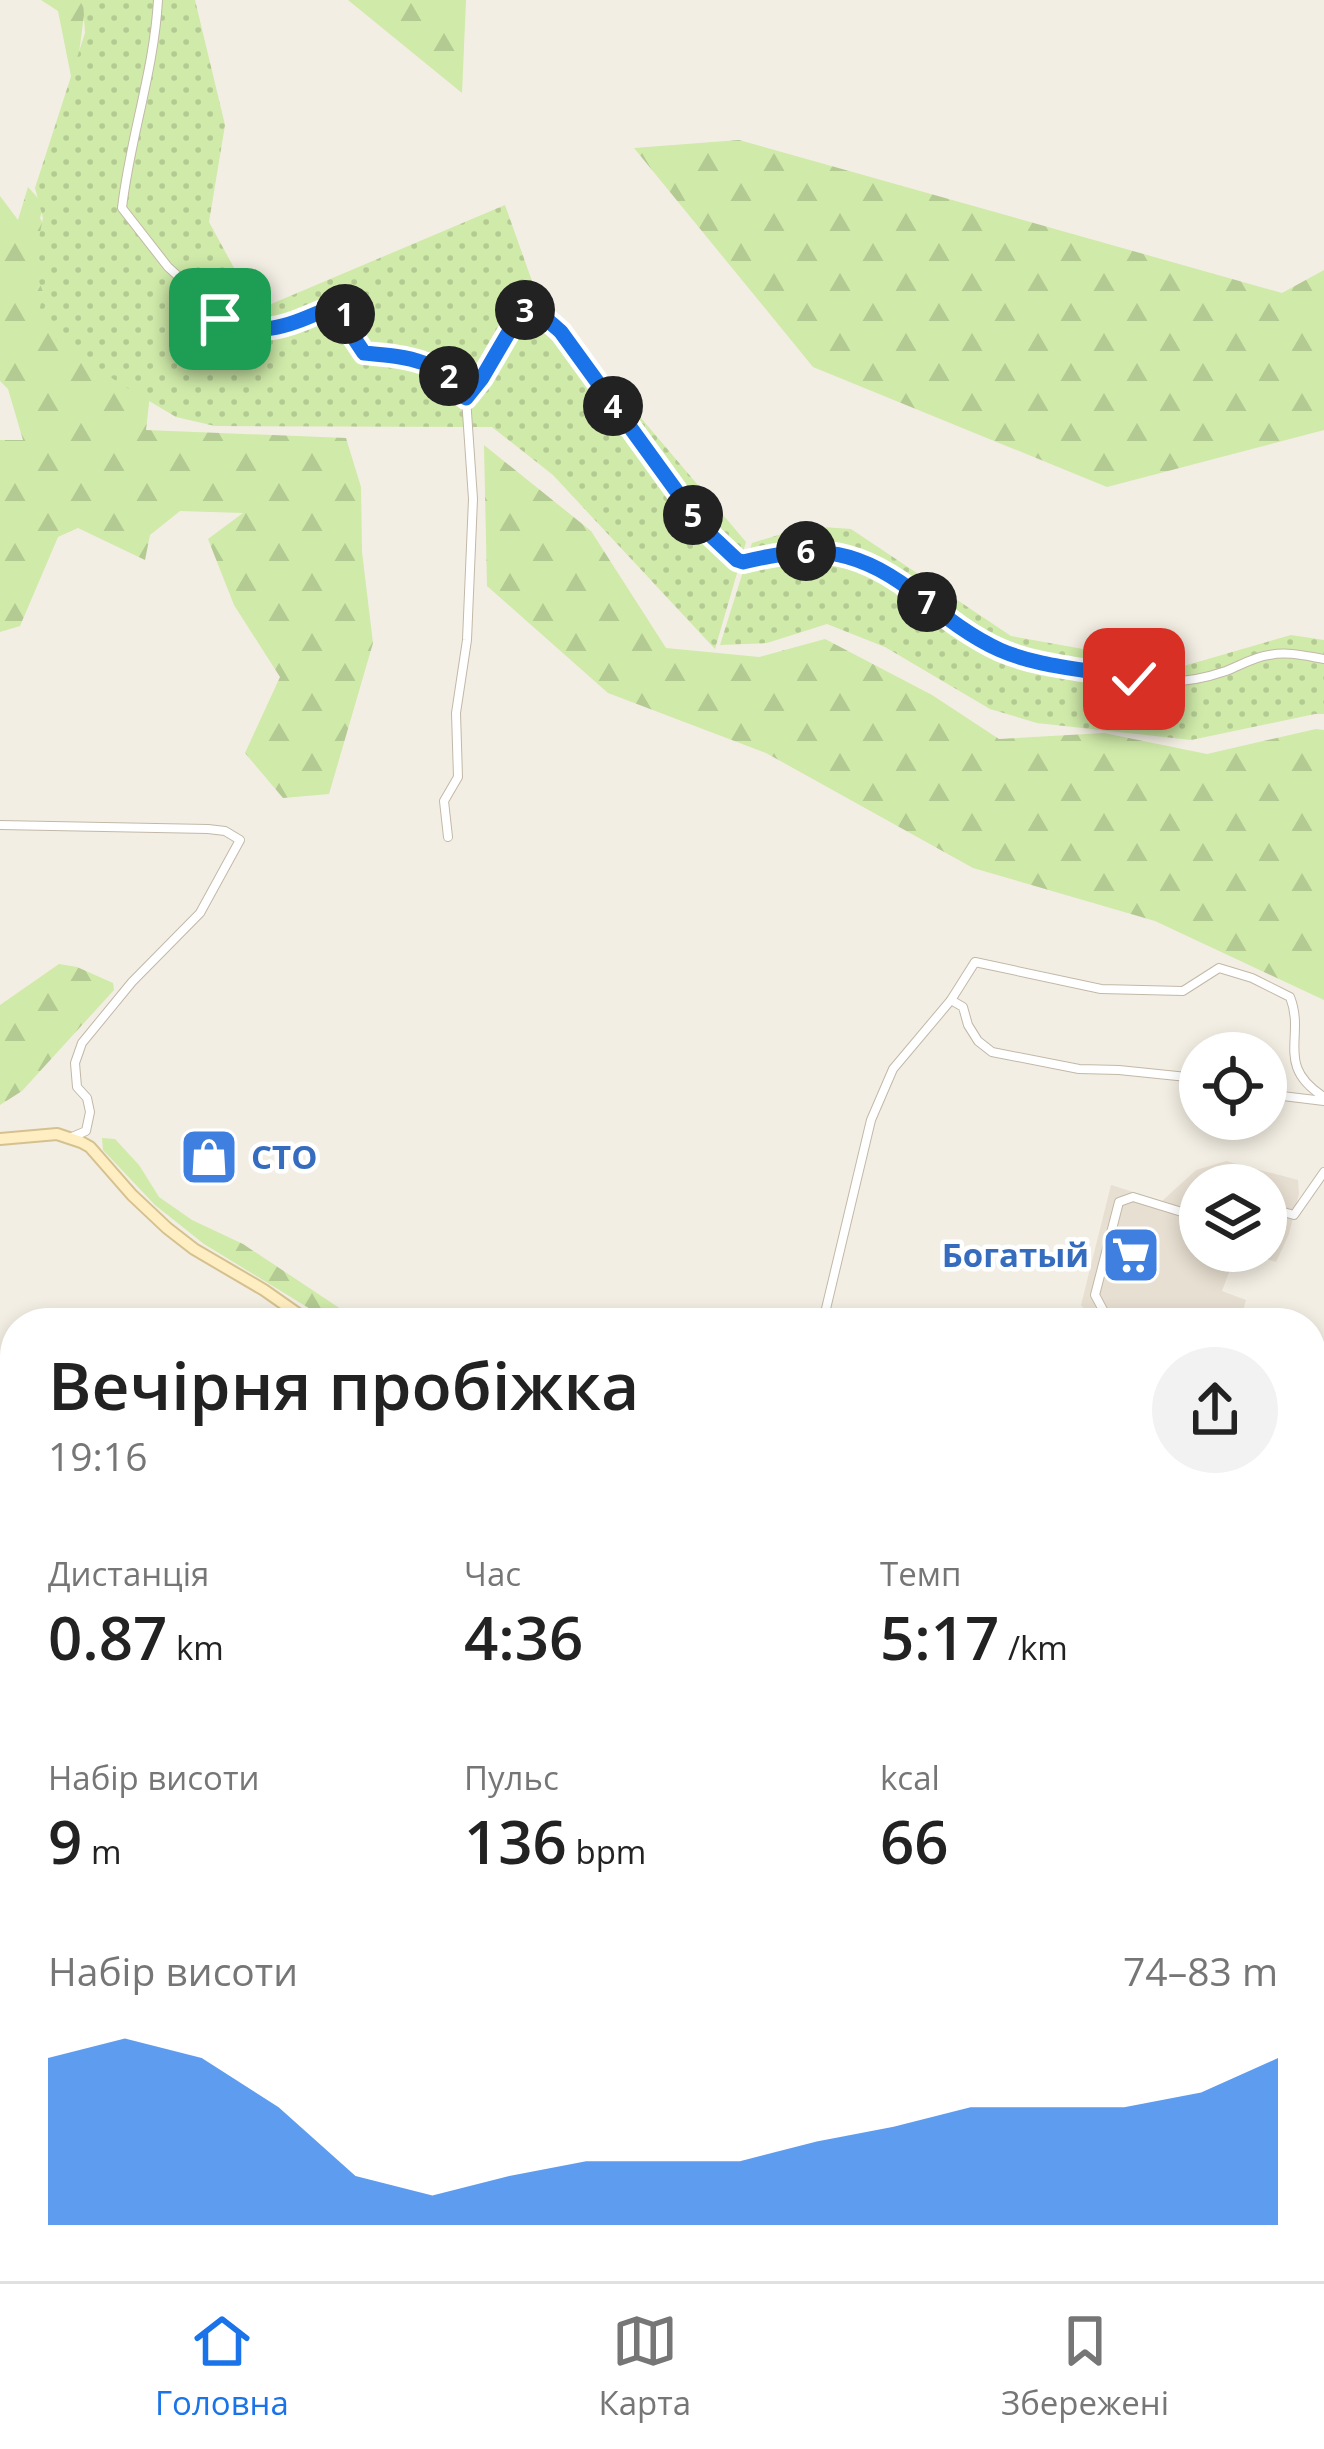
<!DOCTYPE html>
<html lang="uk">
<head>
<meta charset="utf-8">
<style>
  :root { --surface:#fff; --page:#f2f2f2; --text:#222; --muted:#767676; --line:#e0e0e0; --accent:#1a73e8 }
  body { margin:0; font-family:"Open Sans",sans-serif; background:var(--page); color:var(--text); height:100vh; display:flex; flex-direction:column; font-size:45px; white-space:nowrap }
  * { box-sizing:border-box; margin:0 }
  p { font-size:39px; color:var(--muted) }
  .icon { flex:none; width:66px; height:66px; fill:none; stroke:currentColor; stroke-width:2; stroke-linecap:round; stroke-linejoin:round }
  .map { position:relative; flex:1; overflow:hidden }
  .side { position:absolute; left:0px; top:1308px; width:1326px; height:975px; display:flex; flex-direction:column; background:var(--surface); border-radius:48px 48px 0 0; box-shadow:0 6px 18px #0003 }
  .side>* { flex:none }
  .fabs { position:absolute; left:1179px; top:1032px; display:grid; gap:24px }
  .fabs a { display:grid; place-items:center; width:108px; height:108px; border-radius:50%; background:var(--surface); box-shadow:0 6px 18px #0003; font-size:60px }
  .pin { position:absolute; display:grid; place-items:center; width:102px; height:102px; color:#fff; margin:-51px; border-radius:24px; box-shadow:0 6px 18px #0006 }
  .km { position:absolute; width:60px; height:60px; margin:-30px; border-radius:50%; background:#222; color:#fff; font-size:33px; line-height:60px; text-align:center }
  .round { display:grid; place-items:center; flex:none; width:126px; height:126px; border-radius:63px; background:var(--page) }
  .headline { display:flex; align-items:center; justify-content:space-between; height:204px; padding:0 48px }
  h1 { font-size:66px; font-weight:600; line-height:90px }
  .stats { display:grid; grid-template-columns:repeat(3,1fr); gap:18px; height:204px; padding:12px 48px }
  .stats div { display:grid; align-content:center }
  .stats b { font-size:60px; font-weight:600 }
  .stats small { font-size:33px; font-weight:400 }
  .stats p { font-size:33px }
  .chart { height:336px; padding:24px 48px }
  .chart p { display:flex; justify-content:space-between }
  .chart svg { width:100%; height:216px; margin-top:12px; fill:var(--accent); opacity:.7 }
  .menu { display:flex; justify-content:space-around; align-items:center; height:168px; border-top:3px solid var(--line); background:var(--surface); font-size:33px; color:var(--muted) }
  .menu a { display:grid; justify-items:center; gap:6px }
  .menu .on { color:var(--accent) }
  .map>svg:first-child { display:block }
</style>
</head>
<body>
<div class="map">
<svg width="1324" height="2281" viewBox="0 0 1324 2281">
  <defs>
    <pattern id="forest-firs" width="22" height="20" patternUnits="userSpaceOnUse" patternTransform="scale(3)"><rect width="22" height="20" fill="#cfeaa9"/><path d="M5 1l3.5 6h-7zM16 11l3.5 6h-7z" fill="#b3ca92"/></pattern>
    <pattern id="park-dots" width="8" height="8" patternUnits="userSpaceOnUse" patternTransform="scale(3)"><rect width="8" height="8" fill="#cfeaa9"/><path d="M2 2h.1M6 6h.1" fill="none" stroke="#b3ca92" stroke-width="1.8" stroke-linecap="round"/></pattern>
  </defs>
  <rect width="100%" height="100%" fill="#f3eee3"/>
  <polygon fill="#e7dfd1" points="1226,1161 1298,1180 1299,1194 1289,1234 1276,1262 1238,1251 1266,1251 1266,1185 1200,1185 1200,1251 1237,1251 1222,1291 1246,1300 1240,1321 1244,1323 1094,1323 1081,1305 1111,1185 1162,1201 1196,1170"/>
  <polygon fill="#e5dfd9" points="692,2268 840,2268 834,2281 694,2281"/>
  <polygon fill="#ede3cc" points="1311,1655 1324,1658 1324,1746 1311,1742"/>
  <g fill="url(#forest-firs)">
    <polygon points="41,0 86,0 74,91 58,11"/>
    <polygon points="348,0 466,0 462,93"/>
    <polygon points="739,140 1282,293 1324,270 1324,430 1107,487 813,367 634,148"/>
    <polygon points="28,187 44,205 40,218 75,288 150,394 146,430 346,438 361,487 362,552 373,643 329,794 283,798 245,753 280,677 234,605 208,539 243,513 180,511 150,535 145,560 78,528 58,537 20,626 0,632 0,440 23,440 8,389 0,381 0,196 18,220"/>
    <polygon points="484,445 591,531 666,648 759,657 825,639 932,695 999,739 1104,733 1207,754 1316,729 1324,730 1324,1000 1155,921 973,868 766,753 608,693 487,586"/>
    <polygon points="59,964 77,967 113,983 114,990 22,1091 0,1105 0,1005"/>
    <polygon points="102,1138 115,1139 139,1165 159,1197 192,1220 243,1244 362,1323 333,1323 204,1244 155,1205 103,1150"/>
  </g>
  <g fill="url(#park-dots)">
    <polygon points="83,0 195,0 225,125 209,222 257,310 505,205 537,295 746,542 715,649 553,475 492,427 215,426 176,417 119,383 56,340 39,313 43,292 33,266 43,218 35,188 85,33"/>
    <polygon points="808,526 851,529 1011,636 1100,652 1163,672 1291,635 1324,640 1324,714 1315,714 1191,740 1037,723 990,709 885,647 827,624 767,643 720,645 752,543"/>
  </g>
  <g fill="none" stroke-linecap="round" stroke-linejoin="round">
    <g stroke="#c2b8a8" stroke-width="10">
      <g id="street">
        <path d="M 158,0 C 154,71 130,138 122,208 L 168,267 L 188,285 L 201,305 L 231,324 L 257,331 L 271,330 L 332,307 L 343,310 L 352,335 L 364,353 L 404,358 L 442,370 L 455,381 L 466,398 L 473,499 L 467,640 L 456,713 L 458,777 L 444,801 L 448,837"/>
        <path d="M 466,398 L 482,378 L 520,313 C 535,305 550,322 561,333 L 704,529 L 737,560 L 743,563 C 813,544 858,548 916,594 C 943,615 968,636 1000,650 C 1040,667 1092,671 1135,679 C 1165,685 1197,681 1226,671 C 1241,665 1254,657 1269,655 C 1288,651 1306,656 1324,659"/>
        <polyline points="0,825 208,829 225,831 240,840 200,913 132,982 82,1043 75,1063 77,1087 87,1098 90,1112 86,1131 72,1137"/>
        <polyline points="951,1000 963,1007 968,1025 978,1041 992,1052 1079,1069 1119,1070 1187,1077 1200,1090"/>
        <polyline points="1266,1094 1324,1101"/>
        <polyline points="1266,1207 1294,1215 1324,1172"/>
        <path d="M 817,1323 L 825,1313 L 871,1120 L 893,1069 L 951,1000 L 975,962 L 1101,989 L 1183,991 L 1219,968 L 1252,978 L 1290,997 C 1306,1037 1274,1065 1324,1097"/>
        <polyline points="1110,1323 1095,1295 1119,1202 1133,1197 1198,1217 1200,1210"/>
        <polyline points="1311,1545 1324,1547"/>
        <polyline points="1311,1856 1324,1851"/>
        <polyline points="1311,1966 1324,1971"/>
        <polyline points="1169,2268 1191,2281"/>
      </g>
    </g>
    <g stroke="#d5c190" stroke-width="14">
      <g id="secondary">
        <polyline points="0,1139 57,1134 81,1142 90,1147 132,1195 167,1228 194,1249 264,1290 311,1323"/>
        <polyline points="1311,1647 1324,1650"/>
      </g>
    </g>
    <use href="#street" stroke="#fff" stroke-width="8"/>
    <use href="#secondary" stroke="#ffeec1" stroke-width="10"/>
    <g stroke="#949494" stroke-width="3" stroke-dasharray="15 15" stroke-linecap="butt">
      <polyline points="1311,1826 1324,1822"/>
      <polyline points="0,2008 15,2004"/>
      <polyline points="728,2281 734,2268"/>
    </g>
  </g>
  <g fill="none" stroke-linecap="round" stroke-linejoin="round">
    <g stroke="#fff" stroke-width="24">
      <path id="route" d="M 220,319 C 264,340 291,324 332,307 L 343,310 L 352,335 L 364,353 C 408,357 440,359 466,398 L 482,378 L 520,313 L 523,310 C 539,311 550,322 561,332 L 704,529 L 737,560 L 743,562 C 821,543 859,549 923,599 C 947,618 971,637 1000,650 C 1041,668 1090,669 1134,679"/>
    </g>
    <use href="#route" stroke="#1a73e8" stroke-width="15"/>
  </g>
  <defs>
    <g id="shop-square" transform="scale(3)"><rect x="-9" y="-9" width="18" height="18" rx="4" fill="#3f7fe0" stroke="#fff"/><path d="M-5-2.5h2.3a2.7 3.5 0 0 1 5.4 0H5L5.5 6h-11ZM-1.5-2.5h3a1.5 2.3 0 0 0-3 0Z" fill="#fff"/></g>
    <g id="supermarket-square" transform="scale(3)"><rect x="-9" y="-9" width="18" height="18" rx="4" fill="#3f7fe0" stroke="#fff"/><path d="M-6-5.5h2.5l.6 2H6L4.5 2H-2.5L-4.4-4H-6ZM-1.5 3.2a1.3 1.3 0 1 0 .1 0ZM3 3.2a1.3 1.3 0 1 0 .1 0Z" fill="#fff"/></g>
  </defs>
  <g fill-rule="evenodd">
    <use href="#shop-square" x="209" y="1157"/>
    <use href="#supermarket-square" x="1131" y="1255"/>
  </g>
  <g text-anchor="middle" stroke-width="9" stroke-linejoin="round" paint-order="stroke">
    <g font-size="33" font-weight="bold" fill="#366cbe" stroke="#fff" text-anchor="start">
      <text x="251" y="1169">СТО</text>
      <text x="1089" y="1267" text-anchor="end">Богатый</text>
    </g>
  </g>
</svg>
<div class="fabs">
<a><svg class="icon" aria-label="locate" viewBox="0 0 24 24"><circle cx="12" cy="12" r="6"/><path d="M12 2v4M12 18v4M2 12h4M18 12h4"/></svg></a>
<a><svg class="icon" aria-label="layers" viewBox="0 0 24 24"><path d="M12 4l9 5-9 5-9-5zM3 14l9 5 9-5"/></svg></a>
</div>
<div class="pin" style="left:220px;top:319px;background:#1e9e55"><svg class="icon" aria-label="arrive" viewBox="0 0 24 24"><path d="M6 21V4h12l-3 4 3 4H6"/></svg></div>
<div class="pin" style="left:1134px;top:679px;background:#d93025"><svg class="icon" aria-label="check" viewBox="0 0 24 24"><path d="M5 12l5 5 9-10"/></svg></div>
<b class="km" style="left:345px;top:314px">1</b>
<b class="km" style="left:449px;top:376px">2</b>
<b class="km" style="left:525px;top:310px">3</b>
<b class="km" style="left:613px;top:406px">4</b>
<b class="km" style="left:693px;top:515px">5</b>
<b class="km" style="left:806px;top:551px">6</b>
<b class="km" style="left:927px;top:602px">7</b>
<section class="side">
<div class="headline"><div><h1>Вечірня пробіжка</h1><p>19:16</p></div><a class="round"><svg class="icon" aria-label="share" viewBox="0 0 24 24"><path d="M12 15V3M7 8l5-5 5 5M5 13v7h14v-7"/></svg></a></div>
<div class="stats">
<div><p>Дистанція</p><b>0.87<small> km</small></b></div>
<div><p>Час</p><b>4:36</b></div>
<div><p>Темп</p><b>5:17<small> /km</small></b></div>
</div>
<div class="stats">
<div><p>Набір висоти</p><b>9<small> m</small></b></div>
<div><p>Пульс</p><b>136<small> bpm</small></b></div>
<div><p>kcal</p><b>66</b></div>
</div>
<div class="chart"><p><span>Набір висоти</span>74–83 m</p>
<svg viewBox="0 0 160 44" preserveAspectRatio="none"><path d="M0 44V10L10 6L20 10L30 20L40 34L50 38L60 34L70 31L80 31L90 31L100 27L110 24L120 20L130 20L140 20L150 17L160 10V44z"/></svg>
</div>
</section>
</div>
<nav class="menu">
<a class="on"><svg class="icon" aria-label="home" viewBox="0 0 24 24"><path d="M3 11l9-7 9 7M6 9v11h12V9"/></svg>Головна</a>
<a><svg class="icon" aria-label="map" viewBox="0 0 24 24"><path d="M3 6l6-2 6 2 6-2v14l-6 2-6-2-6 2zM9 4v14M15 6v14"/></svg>Карта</a>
<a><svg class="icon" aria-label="saved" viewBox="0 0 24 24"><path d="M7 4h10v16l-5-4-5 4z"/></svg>Збережені</a>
</nav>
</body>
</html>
